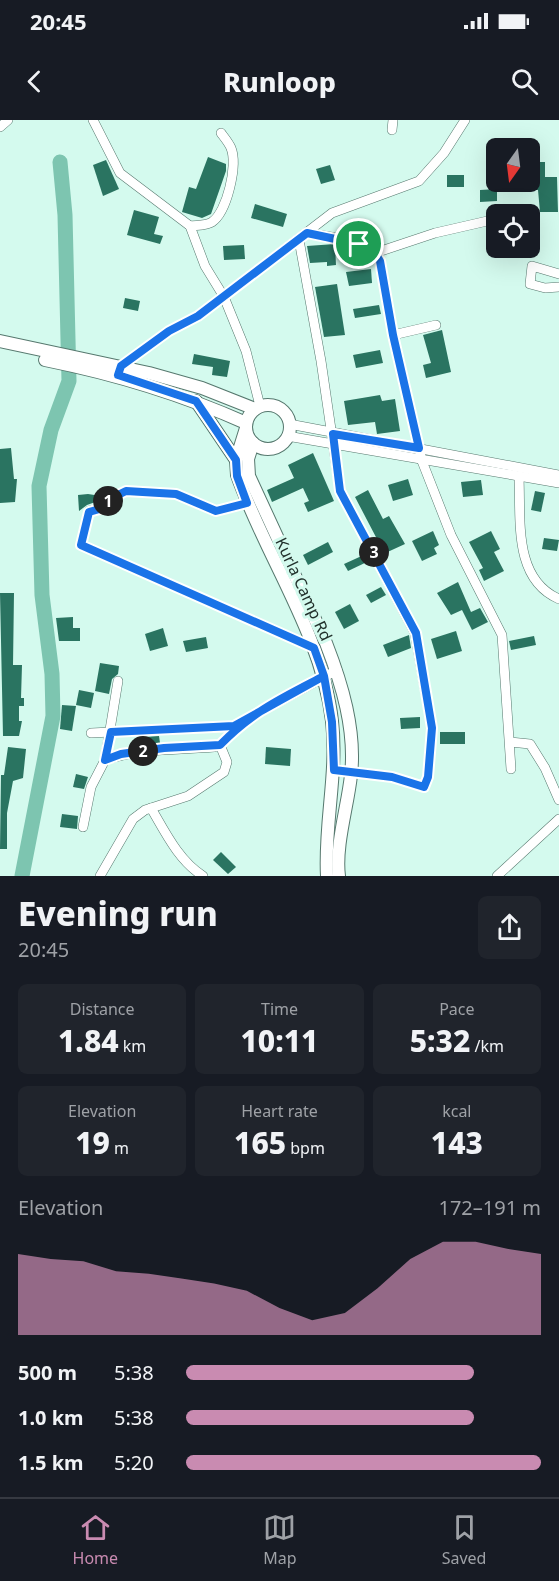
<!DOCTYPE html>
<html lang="en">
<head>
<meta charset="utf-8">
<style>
  :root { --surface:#171b24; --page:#20242c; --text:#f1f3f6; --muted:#9ea1a6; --line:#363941; --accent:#c98bb1 }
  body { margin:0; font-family:"Noto Sans",sans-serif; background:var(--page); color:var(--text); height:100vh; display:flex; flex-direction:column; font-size:22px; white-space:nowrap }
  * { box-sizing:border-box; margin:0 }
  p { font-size:20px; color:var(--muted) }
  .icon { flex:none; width:33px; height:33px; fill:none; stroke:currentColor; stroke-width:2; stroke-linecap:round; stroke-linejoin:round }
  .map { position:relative; height:756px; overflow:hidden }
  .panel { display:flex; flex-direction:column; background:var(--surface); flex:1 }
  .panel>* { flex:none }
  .needle { width:39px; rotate:194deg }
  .tools { position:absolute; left:486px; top:18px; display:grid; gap:12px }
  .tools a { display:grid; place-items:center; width:54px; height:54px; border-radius:9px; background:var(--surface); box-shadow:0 6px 24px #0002; font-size:30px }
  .pin { position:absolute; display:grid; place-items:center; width:51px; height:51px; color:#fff; margin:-26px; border:3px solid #fff; border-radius:50%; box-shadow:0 2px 6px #0007 }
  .km { position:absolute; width:30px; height:30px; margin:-15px; border-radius:50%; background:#222; color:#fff; font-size:16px; line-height:30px; text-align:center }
  .round { display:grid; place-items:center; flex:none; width:63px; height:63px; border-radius:9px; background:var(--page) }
  .head { display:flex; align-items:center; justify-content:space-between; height:102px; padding:0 18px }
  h1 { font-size:33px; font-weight:800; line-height:45px }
  .metrics { display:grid; grid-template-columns:repeat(3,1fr); gap:9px; height:102px; padding:6px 18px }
  .metrics div { display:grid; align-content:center; border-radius:9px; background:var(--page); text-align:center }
  .metrics b { font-size:30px; font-weight:800 }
  .metrics small { font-size:16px; font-weight:400 }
  .metrics p { font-size:16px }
  .chart { height:168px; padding:12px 18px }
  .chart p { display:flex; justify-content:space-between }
  .chart svg { width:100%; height:108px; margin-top:6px; fill:var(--accent); opacity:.7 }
  ul { padding:0 18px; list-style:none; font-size:20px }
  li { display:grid; grid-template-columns:96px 72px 1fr; align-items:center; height:45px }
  li i { height:15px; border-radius:8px; background:var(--accent) }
  .status { display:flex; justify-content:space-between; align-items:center; height:42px; padding:0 30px; background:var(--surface); direction:ltr }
  .status svg { height:16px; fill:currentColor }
  header { display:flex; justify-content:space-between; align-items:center; height:78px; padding:0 18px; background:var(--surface); font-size:27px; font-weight:800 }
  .menu { display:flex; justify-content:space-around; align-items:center; height:84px; border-top:2px solid var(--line); background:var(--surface); font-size:16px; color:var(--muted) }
  .menu a { display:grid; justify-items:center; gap:3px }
  .menu .selected { color:var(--accent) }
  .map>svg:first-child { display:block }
</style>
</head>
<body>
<div class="status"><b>20:45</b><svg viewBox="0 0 49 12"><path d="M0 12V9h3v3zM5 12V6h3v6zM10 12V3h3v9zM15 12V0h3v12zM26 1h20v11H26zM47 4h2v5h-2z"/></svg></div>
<header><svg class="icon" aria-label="back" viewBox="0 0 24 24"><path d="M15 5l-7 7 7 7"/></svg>Runloop<svg class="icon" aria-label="search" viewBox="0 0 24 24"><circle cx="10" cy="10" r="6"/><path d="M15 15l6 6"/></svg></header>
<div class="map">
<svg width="559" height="756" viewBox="0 0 559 756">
  <rect width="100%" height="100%" fill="#d4faee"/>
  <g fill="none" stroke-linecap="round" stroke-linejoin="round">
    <polyline stroke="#7dc5b0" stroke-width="15" points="22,756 53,596 52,554 42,475 39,366 51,310 69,261 65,95 60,42"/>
  </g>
  <g fill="#2a7461">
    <polygon points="208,37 226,44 226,51 211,94 202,98 182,92 189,67 196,69"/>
    <polygon points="106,40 119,69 103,76 93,45"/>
    <polygon points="530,42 545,42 545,57 557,57 558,92 540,92 538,70 500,68 500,62 530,62"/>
    <polygon points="330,45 335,60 321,64 316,49"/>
    <rect x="447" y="55" width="17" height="12"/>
    <polygon points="497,69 497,81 480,82 480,70"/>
    <polygon points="255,84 287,94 283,107 251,98"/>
    <polygon points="134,90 159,97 154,114 163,116 160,124 127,115"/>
    <polygon points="335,124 336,145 327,146 327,142 310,143 307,126"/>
    <polygon points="244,125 245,139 224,140 223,126"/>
    <polygon points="371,149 372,163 349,166 346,152"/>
    <polygon points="337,164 345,215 324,217 315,167"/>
    <polygon points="125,178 140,181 138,191 123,188"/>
    <polygon points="379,185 381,194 355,198 353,189"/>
    <polygon points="442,210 451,252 426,258 423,245 431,243 423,215"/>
    <polygon points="380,230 383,243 356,248 353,235"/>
    <polygon points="194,234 230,241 227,257 212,255 213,247 192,244"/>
    <polygon points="380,275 382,281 395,279 400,311 377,314 375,302 348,305 344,281"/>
    <polygon points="11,328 14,359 17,359 15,382 0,383 0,329"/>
    <polygon points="313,333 334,381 308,392 304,383 309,381 303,368 272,382 267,370 294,358 288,345"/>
    <polygon points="408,359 413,375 393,381 388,365"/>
    <polygon points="481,360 483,375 463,377 461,362"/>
    <polygon points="368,370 383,399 389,396 405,424 381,435 375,422 378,421 355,377"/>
    <polygon points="535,371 545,373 541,392 531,390"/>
    <polygon points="88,374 101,376 101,380 87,385 79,391 78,375"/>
    <polygon points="433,411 439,425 434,428 437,434 422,441 412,421"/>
    <polygon points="491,411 500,429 494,432 504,451 484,461 479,450 483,448 469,422"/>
    <polygon points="544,418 559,420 557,431 542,429"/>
    <polygon points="328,422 333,432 308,445 303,435"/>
    <polygon points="366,434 369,441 348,451 344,444"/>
    <polygon points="458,462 471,492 480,488 488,502 472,510 462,490 451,495 437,473"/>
    <polygon points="381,467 386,475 371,483 366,475"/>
    <polygon points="0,473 14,473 13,545 22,545 21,578 24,578 24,586 19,586 19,601 22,601 19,616 3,616"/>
    <polygon points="350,484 359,501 344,509 335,492"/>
    <polygon points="73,497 73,508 80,508 80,521 59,521 56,498"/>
    <polygon points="163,508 168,526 150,531 145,514"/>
    <polygon points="456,511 462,531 437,539 431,519"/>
    <polygon points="409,515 411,528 388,537 383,525"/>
    <polygon points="534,516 536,525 511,530 509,521"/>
    <polygon points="206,517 208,528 186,532 183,521"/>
    <polygon points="100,543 119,546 118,554 112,559 109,574 95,571"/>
    <polygon points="79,570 94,573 91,588 76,585"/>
    <polygon points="62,585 76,586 72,611 60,609"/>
    <polygon points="420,597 420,608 401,609 400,598"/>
    <rect x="440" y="612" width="25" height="12"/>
    <polygon points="159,616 160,623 146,625 145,617"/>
    <polygon points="8,627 26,629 23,658 13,661 7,693 7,729 0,729 1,655 4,655"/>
    <polygon points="266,627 291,629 290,646 265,644"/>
    <polygon points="76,654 88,657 84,669 73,667"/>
    <polygon points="62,694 78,696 77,709 60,707"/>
    <polygon points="221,732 236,747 228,754 213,740"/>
  </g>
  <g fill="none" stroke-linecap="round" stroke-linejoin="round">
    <g stroke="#56786e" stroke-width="10">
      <g id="minor">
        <polyline points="93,0 120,53 190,106 205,146 224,177 246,231 260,286"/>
        <polyline points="0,7 8,0"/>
        <polyline points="392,10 393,0"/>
        <polyline points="530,96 534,95"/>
        <path d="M 190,106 C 197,105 206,106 212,102 C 227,92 238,45 231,28 C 229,23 224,17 221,13"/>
        <path d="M 307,113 C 332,118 365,118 380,141 L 393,215 L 422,341 L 451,415 L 502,515 L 511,649"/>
        <polyline points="299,120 321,241 340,371 415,513 432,608 428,657 424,667 392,657 334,650"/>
        <polyline points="375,133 435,113 496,99"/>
        <polyline points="559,154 532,146 530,164 545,168 559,167"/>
        <polyline points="393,215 436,205"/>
        <polyline points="119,251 121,246 169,211 198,196 332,93 419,61 444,33 465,0"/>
        <polyline points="289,304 559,355"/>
        <polyline points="287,316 559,363"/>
        <path d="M 519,358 C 521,400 513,459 559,479"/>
        <polyline points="247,383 215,391 176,374 126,371 112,378 103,388 89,391 81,425 314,528"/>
        <polyline points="91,613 234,606 337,550"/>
        <polyline points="510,622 530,624 545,648 559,680"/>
        <polyline points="105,640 118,561"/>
        <path d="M 151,688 C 165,712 179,741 203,756"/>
        <path d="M 83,707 L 91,667 L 105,640 C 141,628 177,630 214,627 L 220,625 L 241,604"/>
        <polyline points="100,756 133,699 145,690 188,676 224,652 227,642 220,625"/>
        <polyline points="497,756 559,699"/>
      </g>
    </g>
    <g stroke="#56786e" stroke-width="14">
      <g id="major">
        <polyline points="0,221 149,253 202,268 255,289"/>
        <path d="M 45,240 C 115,254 181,274 246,303"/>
        <polyline points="196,281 236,340"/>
        <circle cx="268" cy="307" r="22"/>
        <path d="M 246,308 L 236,340 L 237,355 C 266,437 322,514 332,601 C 338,653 324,704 327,756"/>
        <path d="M 253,323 L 248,339 L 249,356 L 326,523 C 342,564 356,610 351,655 C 348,685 335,726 339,756"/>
      </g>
    </g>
    <use href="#minor" stroke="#fff" stroke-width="9"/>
    <use href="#major" stroke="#fff" stroke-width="12"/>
  </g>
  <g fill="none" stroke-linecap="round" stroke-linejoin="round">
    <g stroke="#fff" stroke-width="12">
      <path id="route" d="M 359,124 L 307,113 L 198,196 L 169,211 L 121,246 L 118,255 L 196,281 L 236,340 L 237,356 L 247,383 L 216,391 L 176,374 L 126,371 L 112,378 L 103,388 L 89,392 L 81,425 L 314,528 L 324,556 L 234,606 L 111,612 L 105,640 L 121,634 L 164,628 L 220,625 C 253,591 282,578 324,556 L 332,602 L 334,650 L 392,657 L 424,667 L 428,657 L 432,608 L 416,513 L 340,371 L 333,314 L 419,328 L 393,215 L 380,141 L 375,133 L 359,124"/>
    </g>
    <use href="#route" stroke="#1a73e8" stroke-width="8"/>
  </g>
  <g text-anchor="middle" stroke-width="6" stroke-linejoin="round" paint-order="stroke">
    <g font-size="16" fill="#22312c" stroke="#d4faee">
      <text transform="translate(304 469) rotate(65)" y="6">Kurla Camp Rd</text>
    </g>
  </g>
</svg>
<div class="tools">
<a><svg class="needle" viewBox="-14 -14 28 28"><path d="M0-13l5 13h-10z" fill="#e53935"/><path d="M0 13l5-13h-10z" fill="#9ea1a6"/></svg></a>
<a><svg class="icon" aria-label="locate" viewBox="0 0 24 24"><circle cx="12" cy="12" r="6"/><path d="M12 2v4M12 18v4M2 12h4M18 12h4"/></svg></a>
</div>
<div class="pin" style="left:359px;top:124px;background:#1e9e55"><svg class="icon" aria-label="arrive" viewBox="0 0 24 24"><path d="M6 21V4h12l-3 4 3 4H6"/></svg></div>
<b class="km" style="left:108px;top:381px">1</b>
<b class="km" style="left:143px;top:631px">2</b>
<b class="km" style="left:374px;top:432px">3</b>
</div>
<section class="panel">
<div class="head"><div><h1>Evening run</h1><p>20:45</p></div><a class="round"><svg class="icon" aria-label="share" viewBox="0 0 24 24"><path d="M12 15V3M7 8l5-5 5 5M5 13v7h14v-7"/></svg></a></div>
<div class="metrics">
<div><p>Distance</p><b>1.84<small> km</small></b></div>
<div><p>Time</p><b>10:11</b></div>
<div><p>Pace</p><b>5:32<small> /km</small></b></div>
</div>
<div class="metrics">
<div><p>Elevation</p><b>19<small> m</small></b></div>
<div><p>Heart rate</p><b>165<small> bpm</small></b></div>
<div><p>kcal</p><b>143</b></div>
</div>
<div class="chart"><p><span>Elevation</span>172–191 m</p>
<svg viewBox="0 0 160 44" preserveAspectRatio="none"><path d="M0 44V11L10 13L20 14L30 18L40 19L50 21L60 23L70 26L80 33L90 38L100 35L110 25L120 13L130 6L140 6L150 9L160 11V44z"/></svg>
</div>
<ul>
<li><b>500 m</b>5:38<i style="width:81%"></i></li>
<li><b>1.0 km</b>5:38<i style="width:81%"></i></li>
<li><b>1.5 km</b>5:20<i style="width:100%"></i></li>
</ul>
</section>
<nav class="menu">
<a class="selected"><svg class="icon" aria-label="home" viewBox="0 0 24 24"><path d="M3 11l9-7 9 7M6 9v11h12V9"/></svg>Home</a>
<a><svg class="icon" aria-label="map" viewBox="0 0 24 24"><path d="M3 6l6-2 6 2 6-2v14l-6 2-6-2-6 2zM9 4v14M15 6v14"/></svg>Map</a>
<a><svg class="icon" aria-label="saved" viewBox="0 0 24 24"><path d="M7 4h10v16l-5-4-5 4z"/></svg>Saved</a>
</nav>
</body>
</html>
